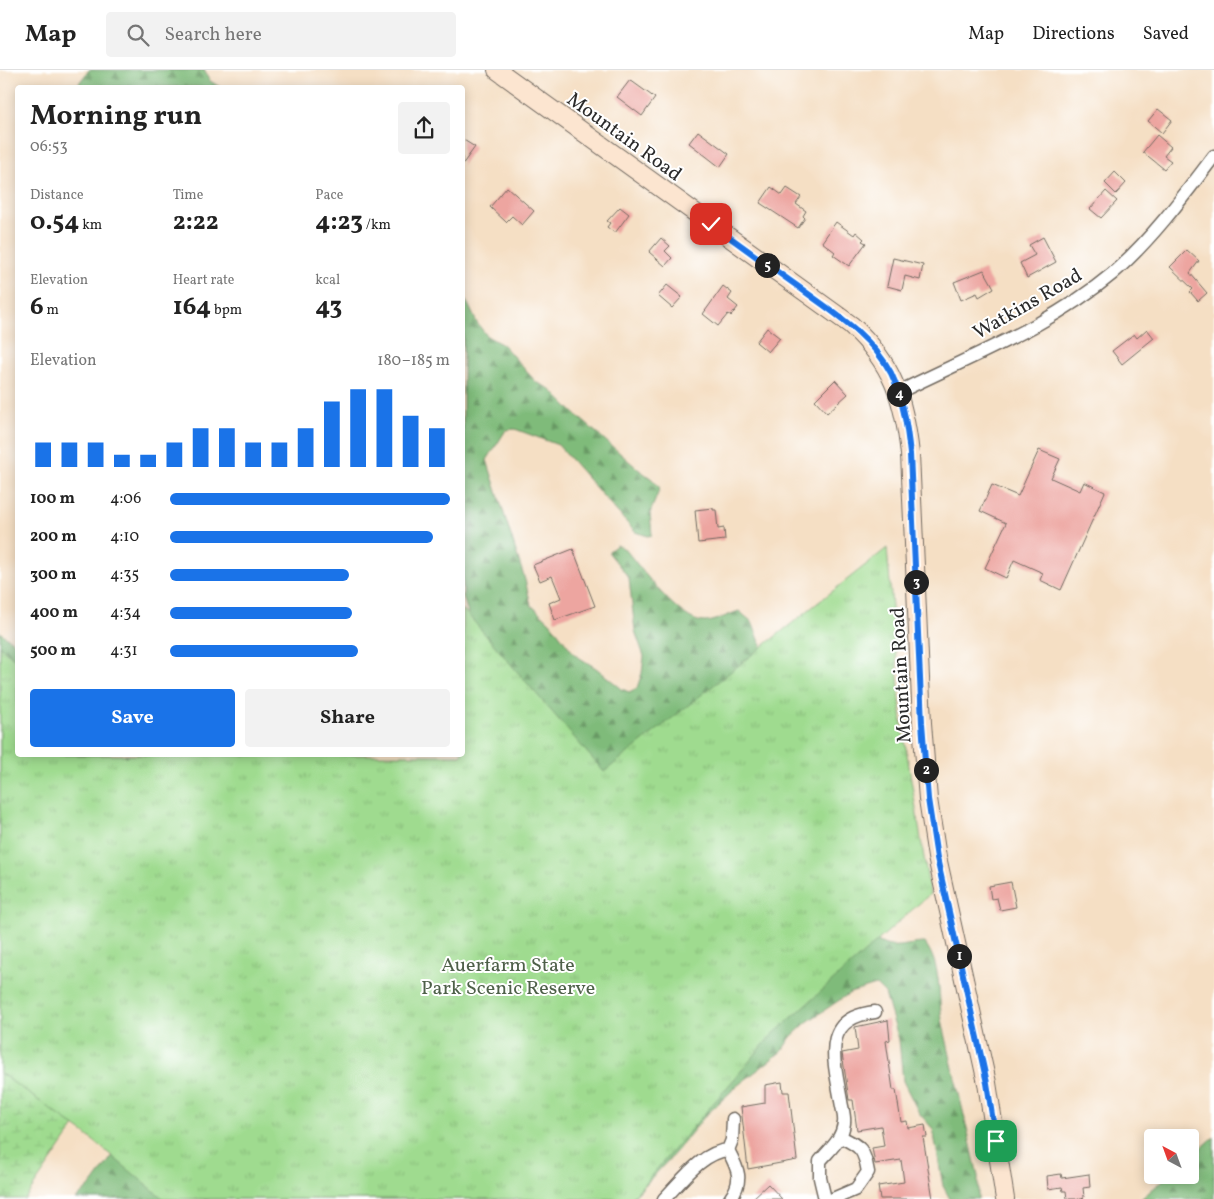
<!DOCTYPE html>
<html lang="en">
<head>
<meta charset="utf-8">
<style>
  :root { --surface:#fff; --page:#f2f2f2; --text:#222; --muted:#767676; --line:#e0e0e0; --accent:#1a73e8 }
  body { margin:0; font-family:Vollkorn,serif; background:var(--page); color:var(--text); height:100vh; display:flex; flex-direction:column; font-size:19px; white-space:nowrap }
  * { box-sizing:border-box; margin:0 }
  p { font-size:16px; color:var(--muted) }
  .icon { flex:none; width:28px; height:28px; fill:none; stroke:currentColor; stroke-width:2; stroke-linecap:round; stroke-linejoin:round }
  .map { position:relative; flex:1; overflow:hidden }
  .drawer { position:absolute; left:15px; top:15px; width:450px; height:672px; display:flex; flex-direction:column; background:var(--surface); border-radius:5px; box-shadow:0 2px 12px #0003 }
  .drawer>* { flex:none }
  .needle { width:32px; rotate:319deg }
  .buttons { position:absolute; left:1144px; top:1059px; display:grid; gap:10px }
  .buttons a { display:grid; place-items:center; width:55px; height:55px; border-radius:5px; background:var(--surface); box-shadow:0 2px 12px #0003; font-size:25px }
  .pin { position:absolute; display:grid; place-items:center; width:42px; height:42px; color:#fff; margin:-21px; border-radius:10px; box-shadow:0 2px 8px #0006 }
  .km { position:absolute; width:25px; height:25px; margin:-12px; border-radius:50%; background:#222; color:#fff; font-size:14px; line-height:25px; text-align:center }
  .round { display:grid; place-items:center; flex:none; width:52px; height:52px; border-radius:5px; background:var(--page) }
  .overview { display:flex; align-items:center; justify-content:space-between; height:85px; padding:0 15px }
  h1 { font-size:28px; font-weight:700; line-height:38px }
  .stats { display:grid; grid-template-columns:repeat(3,1fr); gap:8px; height:85px; padding:5px 15px }
  .stats div { display:grid; align-content:center }
  .stats b { font-size:25px; font-weight:700 }
  .stats small { font-size:14px; font-weight:400 }
  .stats p { font-size:14px }
  .chart { height:140px; padding:10px 15px }
  .chart p { display:flex; justify-content:space-between }
  .chart svg { width:100%; height:90px; margin-top:5px; stroke:var(--accent); stroke-width:6 }
  .cta { display:flex; gap:10px; margin-top:auto; padding:10px 15px }
  .cta a { flex:1; height:58px; border-radius:5px; background:var(--accent); color:#fff; font-size:20px; font-weight:700; line-height:58px; text-align:center }
  .cta a+a { background:var(--page); color:var(--text) }
  ul { padding:0 15px; list-style:none; font-size:16px }
  li { display:grid; grid-template-columns:80px 60px 1fr; align-items:center; height:38px }
  li i { height:12px; border-radius:6px; background:var(--accent) }
  header { display:flex; align-items:center; gap:30px; box-sizing:border-box; height:70px; padding:0 25px; background:var(--surface); border-bottom:1px solid var(--line) }
  header strong { font-size:24px }
  nav { display:flex; gap:28px; margin-inline-start:auto; font-size:18px }
  .search { width:350px; height:45px; background:var(--page); display:flex; align-items:center; gap:12px; box-sizing:border-box; padding:0 18px; border-radius:5px; color:var(--muted); font-size:19px }
  .map>svg:first-child { display:block }
</style>
</head>
<body>
<header>
<strong>Map</strong>
<div class="search"><svg class="icon" aria-label="search" viewBox="0 0 24 24"><circle cx="10" cy="10" r="6"/><path d="M15 15l6 6"/></svg>Search here</div>
<nav><a>Map</a><a>Directions</a><a>Saved</a></nav>
</header>
<div class="map">
<svg width="1214" height="1129" viewBox="0 0 1214 1129">
  <defs>
    <pattern id="forest-firs" width="22" height="20" patternUnits="userSpaceOnUse" patternTransform="scale(1.25)"><rect width="22" height="20" fill="#7fbb7a"/><path d="M5 1l3.5 6h-7zM16 11l3.5 6h-7z" fill="#689864"/></pattern>
    <pattern id="wetland-marsh" width="20" height="14" patternUnits="userSpaceOnUse" patternTransform="scale(1.25)"><rect width="20" height="14" fill="#9fdb8f"/><path d="M1 5h8M5 5V1M11 12h8M15 12V8" fill="none" stroke="#89bc7c"/></pattern>
    <pattern id="park-tufts" width="24" height="20" patternUnits="userSpaceOnUse" patternTransform="scale(1.25)"><rect width="24" height="20" fill="#9fdb8f"/><path d="M3 7l-1-3M5 7V3M7 7l1-3M15 17l-1-3M17 17v-4M19 17l1-3" fill="none" stroke="#89bc7c"/></pattern>
  </defs>
  <rect width="100%" height="100%" fill="#fff"/>
  <filter id="ink" filterUnits="userSpaceOnUse"><feTurbulence type="fractalNoise" baseFrequency=".02" numOctaves="2"/><feDisplacementMap in="SourceGraphic" scale="10" xChannelSelector="R" yChannelSelector="G"/><feConvolveMatrix kernelMatrix="1 2 1 2 8 2 1 2 1" color-interpolation-filters="sRGB"/></filter>
  <filter id="wash" filterUnits="userSpaceOnUse"><feTurbulence type="fractalNoise" baseFrequency=".0096" numOctaves="4" result="noise"/><feDisplacementMap in="SourceGraphic" scale="20" xChannelSelector="R" yChannelSelector="G"/><feGaussianBlur stdDeviation="1.12" result="paint"/><feColorMatrix in="noise" values="0 0 0 0 0 0 0 0 0 0 0 0 0 0 0 0 0 1.4 0 .05"/><feComposite in="paint" operator="in"/></filter>
  <g filter="url(#wash)">
    <rect width="100%" height="100%" fill="#f5dfc4"/>
    <g fill="url(#forest-firs)" stroke="#557352">
      <polygon points="89,0 204,0 210,11 220,17 76,17"/>
      <path d="M 463,227 L 468,234 L 477,253 L 487,266 L 503,275 L 536,312 L 550,319 L 574,343 L 638,399 L 652,409 L 660,418 L 650,443 L 652,465 L 648,466 L 635,462 L 558,375 L 515,359 L 506,360 L 487,390 L 525,510 L 531,535 L 550,552 L 575,585 L 596,598 L 622,619 L 629,622 L 637,618 L 642,603 L 644,586 L 635,561 L 629,508 L 609,483 L 609,481 L 617,475 L 625,479 C 641,498 680,553 705,552 C 715,552 729,544 739,541 L 752,552 L 796,662 L 872,865 C 887,884 905,873 925,873 C 943,898 937,927 943,954 C 954,1005 967,1056 978,1106 L 978,1129 L 950,1129 L 943,1116 L 933,1059 L 919,1043 L 903,1011 L 899,970 L 885,924 L 876,915 L 850,923 L 807,952 L 791,967 L 781,982 L 737,1016 L 705,1046 L 676,1082 L 632,1129 L 76,1129 L 93,1113 L 116,1081 L 0,859 L 0,562 L 17,575 L 18,685 L 152,685 L 466,707 L 471,554 L 463,526 Z"/>
      <polygon points="1214,1067 1214,1129 1141,1129 1169,1105 1190,1105 1190,1088"/>
    </g>
    <polygon fill="url(#wetland-marsh)" stroke="#65835d" points="0,882 103,1015 25,1129 0,1129"/>
    <polygon fill="url(#park-tufts)" stroke="#65835d" points="887,478 902,654 930,824 771,966 631,1129 164,1129 84,1063 0,1003 0,576 17,591 18,685 125,685 127,687 130,685 462,685 463,539 604,702"/>
    <g id="blocks">
      <g fill="#eda5a0">
        <polygon points="630,10 655,28 642,46 617,27"/>
        <polygon points="1158,39 1172,50 1162,63 1148,51"/>
        <polygon points="698,61 729,84 720,97 689,73"/>
        <polygon points="1157,65 1171,77 1164,86 1171,91 1164,99 1143,82"/>
        <polygon points="462,69 475,77 462,95"/>
        <polygon points="1115,102 1126,113 1116,124 1105,113"/>
        <polygon points="507,117 534,141 522,155 512,146 506,152 490,137"/>
        <polygon points="771,117 782,125 787,118 801,127 796,134 806,141 803,146 805,148 798,158 760,133"/>
        <polygon points="1106,121 1117,131 1101,148 1090,139"/>
        <polygon points="620,137 629,144 615,163 607,157 610,153 607,151"/>
        <polygon points="836,152 854,165 856,162 864,169 862,171 866,173 849,196 833,185 835,182 822,172"/>
        <polygon points="1043,167 1056,192 1027,208 1020,193 1035,185 1029,175"/>
        <polygon points="661,168 670,176 665,181 672,188 665,196 649,182"/>
        <polygon points="1187,180 1199,191 1190,203 1207,223 1198,231 1190,222 1193,219 1170,197"/>
        <polygon points="893,188 923,195 920,210 905,206 902,220 887,216"/>
        <polygon points="984,200 994,218 979,227 977,223 961,230 954,212"/>
        <polygon points="667,215 682,227 672,238 658,226"/>
        <polygon points="723,216 732,223 728,229 738,237 731,246 728,244 718,256 703,244"/>
        <polygon points="767,258 780,268 768,282 756,272"/>
        <polygon points="1147,259 1154,268 1122,294 1112,281 1134,264 1137,268"/>
        <polygon points="835,310 848,324 827,343 815,330"/>
        <polygon points="1039,380 1060,389 1051,408 1080,421 1084,412 1105,422 1061,520 1040,510 1043,503 1014,490 1006,508 985,498 1006,453 980,441 992,415 1018,426"/>
        <polygon points="713,438 713,440 716,440 718,459 724,458 725,470 698,473 695,440"/>
        <polygon points="573,479 595,536 555,550 549,533 561,528 552,506 540,511 533,495"/>
        <polygon points="1011,812 1016,837 1000,840 997,828 991,829 989,816"/>
        <polygon points="888,950 890,970 886,971 893,1020 896,1020 901,1052 907,1051 908,1058 925,1055 927,1067 923,1067 933,1129 880,1129 878,1116 904,1112 901,1090 875,1094 872,1078 884,1076 881,1056 857,1060 853,1030 849,1030 842,983 858,980 855,957"/>
        <polygon points="782,1012 783,1022 789,1022 797,1090 748,1099 741,1037 765,1033 765,1015"/>
        <polygon points="1061,1104 1062,1108 1089,1104 1090,1117 1083,1118 1084,1127 1082,1129 1067,1129 1066,1121 1063,1121 1062,1117 1048,1119 1047,1106"/>
        <polygon points="768,1114 782,1129 752,1129"/>
      </g>
    </g>
  </g>
  <g filter="url(#ink)">
    <use href="#blocks" fill-opacity="0" stroke="#726a61" stroke-width="1"/>
    <g fill="none" stroke-linecap="round" stroke-linejoin="round">
      <g stroke="#726a61" stroke-width="15">
        <g id="street">
          <path d="M 899,322 C 971,286 1050,256 1112,204 C 1151,170 1183,127 1214,86"/>
          <path d="M 728,1080 C 738,1099 744,1110 730,1129"/>
          <path d="M 664,1129 C 681,1112 702,1082 728,1080 L 732,1070 L 733,1049"/>
          <path d="M 825,1129 L 820,1108 L 820,1091 C 830,1079 842,1070 844,1053 C 845,1046 842,1038 841,1031 C 834,990 820,948 875,942"/>
          <path d="M 833,1129 L 856,1119 L 868,1102 C 864,1079 861,1077 841,1067"/>
        </g>
      </g>
      <g stroke="#726a61" stroke-width="20">
        <path id="secondary" d="M 497,0 L 851,255 C 893,293 904,330 910,384 L 922,653 L 928,729 L 937,787 L 987,1013 L 1005,1129"/>
      </g>
      <use href="#street" stroke="#fff" stroke-width="12"/>
      <use href="#secondary" stroke="#fce5d0" stroke-width="18"/>
    </g>
  </g>
  <g fill="none" stroke-linecap="round" stroke-linejoin="round" filter="url(#ink)">
    <g stroke="#fff" stroke-width="10">
      <path id="route" d="M 711,154 C 741,175 770,197 800,218 C 834,243 871,265 891,303 C 903,328 907,356 910,384 L 922,653 L 928,729 L 937,788 L 987,1013 L 996,1071"/>
    </g>
    <use href="#route" stroke="#1a73e8" stroke-width="6"/>
  </g>
  <g text-anchor="middle" stroke-width="4" stroke-linejoin="round" paint-order="stroke">
    <g font-size="20" fill="#2b2b2b" stroke="#fff">
      <text transform="translate(625 66) rotate(36)" y="7">Mountain Road</text>
      <text transform="translate(1027 233) rotate(-30)" y="7">Watkins Road</text>
      <text transform="translate(900 605) rotate(-93)" y="7">Mountain Road</text>
    </g>
    <g font-size="20" fill="#4e6049" stroke="#fff">
      <text x="508" y="901">Auerfarm State<tspan x="508" dy="23">Park Scenic Reserve</tspan></text>
    </g>
  </g>
</svg>
<div class="buttons">
<a><svg class="needle" viewBox="-14 -14 28 28"><path d="M0-13l5 13h-10z" fill="#e53935"/><path d="M0 13l5-13h-10z" fill="#767676"/></svg></a>
</div>
<div class="pin" style="left:996px;top:1071px;background:#1e9e55"><svg class="icon" aria-label="arrive" viewBox="0 0 24 24"><path d="M6 21V4h12l-3 4 3 4H6"/></svg></div>
<div class="pin" style="left:711px;top:154px;background:#d93025"><svg class="icon" aria-label="check" viewBox="0 0 24 24"><path d="M5 12l5 5 9-10"/></svg></div>
<b class="km" style="left:959px;top:886px">1</b>
<b class="km" style="left:926px;top:700px">2</b>
<b class="km" style="left:916px;top:512px">3</b>
<b class="km" style="left:899px;top:324px">4</b>
<b class="km" style="left:767px;top:195px">5</b>
<section class="drawer">
<div class="overview"><div><h1>Morning run</h1><p>06:53</p></div><a class="round"><svg class="icon" aria-label="share" viewBox="0 0 24 24"><path d="M12 15V3M7 8l5-5 5 5M5 13v7h14v-7"/></svg></a></div>
<div class="stats">
<div><p>Distance</p><b>0.54<small> km</small></b></div>
<div><p>Time</p><b>2:22</b></div>
<div><p>Pace</p><b>4:23<small> /km</small></b></div>
</div>
<div class="stats">
<div><p>Elevation</p><b>6<small> m</small></b></div>
<div><p>Heart rate</p><b>164<small> bpm</small></b></div>
<div><p>kcal</p><b>43</b></div>
</div>
<div class="chart"><p><span>Elevation</span>180–185 m</p>
<svg viewBox="0 0 160 44" preserveAspectRatio="none"><path d="M5 44V32M15 44V32M25 44V32M35 44V38M45 44V38M55 44V32M65 44V25M75 44V25M85 44V32M95 44V32M105 44V25M115 44V12M125 44V6M135 44V6M145 44V19M155 44V25"/></svg>
</div>
<ul>
<li><b>100 m</b>4:06<i style="width:100%"></i></li>
<li><b>200 m</b>4:10<i style="width:94%"></i></li>
<li><b>300 m</b>4:35<i style="width:64%"></i></li>
<li><b>400 m</b>4:34<i style="width:65%"></i></li>
<li><b>500 m</b>4:31<i style="width:67%"></i></li>
</ul>
<div class="cta"><a>Save</a><a>Share</a></div>
</section>
</div>
</body>
</html>
